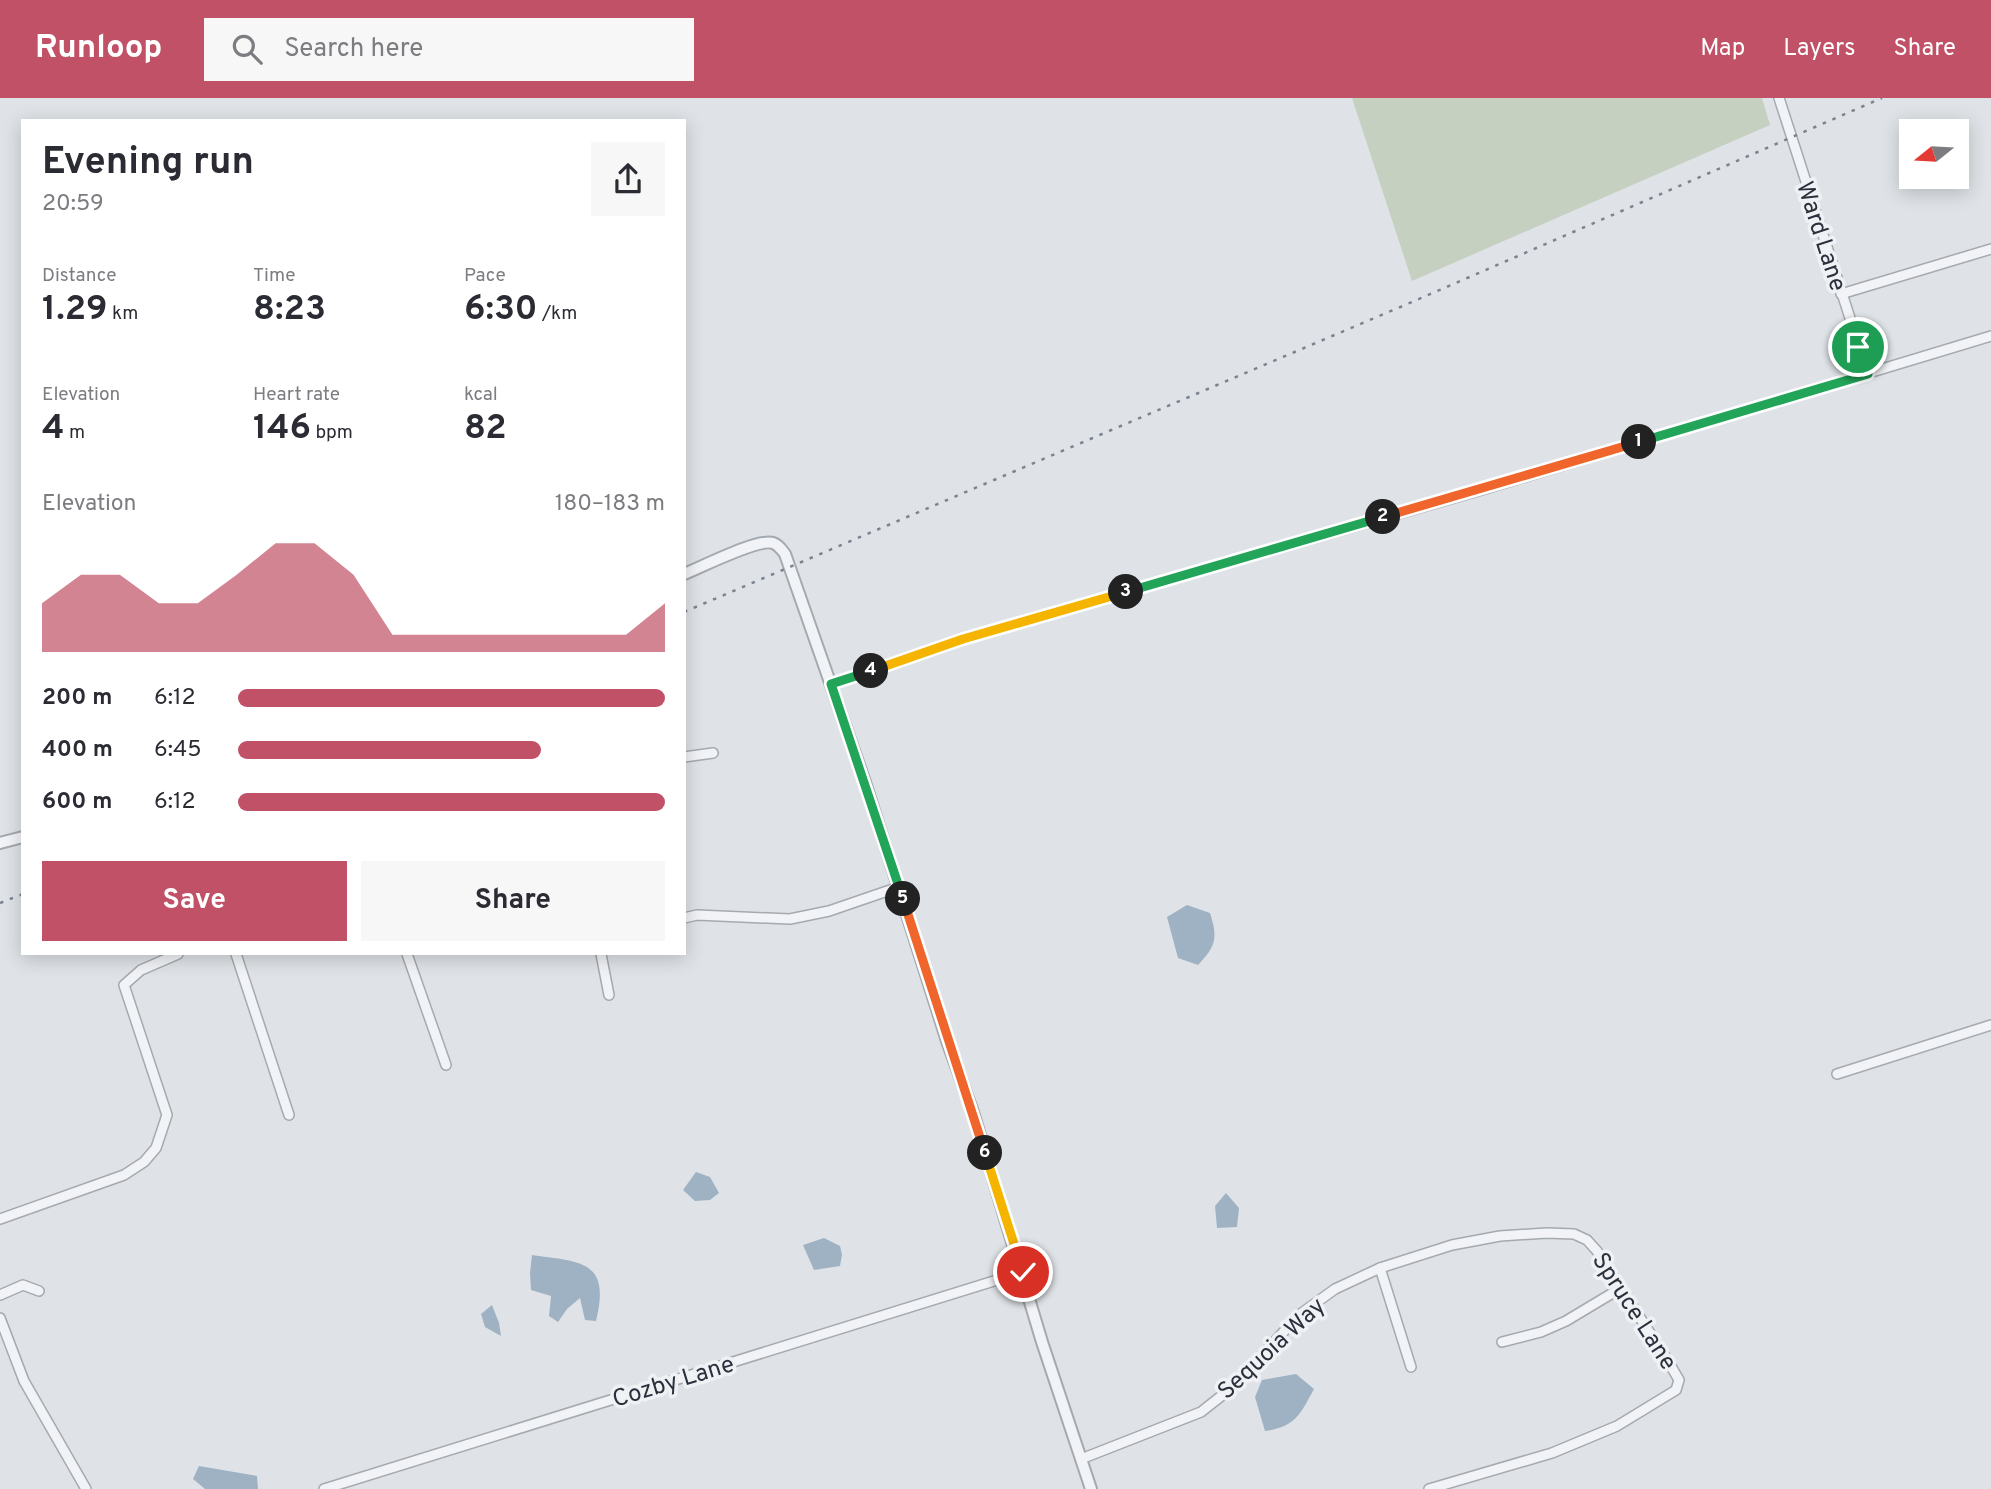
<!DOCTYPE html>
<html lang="en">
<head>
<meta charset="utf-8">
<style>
  :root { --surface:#fff; --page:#f7f7f7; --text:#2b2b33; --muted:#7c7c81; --accent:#c05166 }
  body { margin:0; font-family:Overpass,sans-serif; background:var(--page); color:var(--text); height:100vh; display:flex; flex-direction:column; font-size:26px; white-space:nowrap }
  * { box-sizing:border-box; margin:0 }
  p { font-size:23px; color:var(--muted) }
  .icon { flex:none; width:38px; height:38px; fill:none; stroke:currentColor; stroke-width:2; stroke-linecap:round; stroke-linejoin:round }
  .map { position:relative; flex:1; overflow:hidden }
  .details { position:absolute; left:21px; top:21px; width:665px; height:836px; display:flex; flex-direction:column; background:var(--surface); border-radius:0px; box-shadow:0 4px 18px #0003 }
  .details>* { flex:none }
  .needle { width:46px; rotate:252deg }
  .fabs { position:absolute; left:1899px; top:21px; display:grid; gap:14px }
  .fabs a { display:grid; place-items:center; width:70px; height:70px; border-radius:0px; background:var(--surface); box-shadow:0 4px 18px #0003; font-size:35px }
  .pin { position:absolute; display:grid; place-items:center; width:60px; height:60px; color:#fff; margin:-30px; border:4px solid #fff; border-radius:50%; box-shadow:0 2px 7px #0007 }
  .km { position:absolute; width:35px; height:35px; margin:-18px; border-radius:50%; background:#222; color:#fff; font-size:19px; line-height:35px; text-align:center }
  .round { display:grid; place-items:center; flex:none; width:74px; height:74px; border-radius:0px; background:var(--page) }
  .head { display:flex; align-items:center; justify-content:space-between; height:119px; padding:0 21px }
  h1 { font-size:38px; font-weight:700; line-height:52px }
  .figures { display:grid; grid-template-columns:repeat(3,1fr); gap:10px; height:119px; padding:7px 21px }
  .figures div { display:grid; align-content:center }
  .figures b { font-size:35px; font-weight:700 }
  .figures small { font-size:19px; font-weight:400 }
  .figures p { font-size:19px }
  .chart { height:196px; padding:14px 21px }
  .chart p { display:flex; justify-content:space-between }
  .chart svg { width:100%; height:126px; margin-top:7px; fill:var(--accent); opacity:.7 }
  .button { display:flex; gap:14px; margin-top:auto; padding:14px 21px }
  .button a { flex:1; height:80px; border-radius:0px; background:var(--accent); color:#fff; font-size:28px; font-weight:700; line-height:80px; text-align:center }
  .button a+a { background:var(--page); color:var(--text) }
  ul { padding:0 21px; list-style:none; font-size:23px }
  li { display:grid; grid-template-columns:112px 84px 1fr; align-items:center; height:52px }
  li i { height:18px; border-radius:9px; background:var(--accent) }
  header { display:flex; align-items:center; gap:42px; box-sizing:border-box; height:98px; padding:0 35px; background:var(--accent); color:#fff }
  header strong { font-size:33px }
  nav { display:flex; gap:38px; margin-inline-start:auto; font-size:24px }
  .search { width:490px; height:63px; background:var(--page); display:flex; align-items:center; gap:18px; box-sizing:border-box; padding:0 24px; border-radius:0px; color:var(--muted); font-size:26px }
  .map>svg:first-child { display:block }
</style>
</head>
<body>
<header>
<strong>Runloop</strong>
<div class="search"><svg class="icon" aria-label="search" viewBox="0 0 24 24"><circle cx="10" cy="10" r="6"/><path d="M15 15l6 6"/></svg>Search here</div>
<nav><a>Map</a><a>Layers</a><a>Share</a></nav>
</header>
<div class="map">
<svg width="1991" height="1391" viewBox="0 0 1991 1391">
  <rect width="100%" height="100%" fill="#dfe3e7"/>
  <polygon fill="#c6d0c1" points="1352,0 1762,0 1770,27 1412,183"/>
  <g fill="#9eb2c3">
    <path d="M 1187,807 L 1210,815 C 1218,840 1216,848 1198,867 L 1178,860 L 1167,819 Z"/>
    <polygon points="696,1074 710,1079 719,1095 710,1102 695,1103 683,1092"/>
    <polygon points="1226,1095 1239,1110 1237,1129 1217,1130 1215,1108"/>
    <polygon points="824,1140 840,1148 842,1157 840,1168 814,1172 803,1147"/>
    <path d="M 532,1157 C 581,1164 611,1162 596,1223 L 585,1222 L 580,1200 L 567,1211 L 558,1224 L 549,1218 L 551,1198 L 531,1192 L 530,1175 Z"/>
    <polygon points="492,1207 499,1225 501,1238 485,1229 481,1216"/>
    <path d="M 1296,1276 L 1314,1291 C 1300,1317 1295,1329 1265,1333 L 1255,1299 L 1262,1282 Z"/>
    <polygon points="199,1368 257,1378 258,1391 205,1391 193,1381"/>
  </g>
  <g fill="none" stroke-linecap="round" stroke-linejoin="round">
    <g stroke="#a5aab0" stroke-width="12">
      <g id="minor">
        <polyline points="1779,0 1868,276"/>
        <polyline points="1841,196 1991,151"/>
        <polyline points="831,586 963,541 1485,391 1991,238"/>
        <polyline points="684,659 713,655"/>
        <polyline points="684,820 697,817 790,821 829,813 899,789"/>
        <polyline points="236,856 289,1017"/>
        <polyline points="407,856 446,967"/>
        <polyline points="601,856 609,897"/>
        <polyline points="1837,976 1991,927"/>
        <polyline points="0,1121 124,1077 144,1064 156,1050 167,1017 124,887 141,872 178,856"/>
        <polyline points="1380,1170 1411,1269"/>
        <polyline points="0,1197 23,1187 39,1193"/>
        <polyline points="0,1220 24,1283 86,1391"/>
        <polyline points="1502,1244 1541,1234 1566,1223 1621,1190"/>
        <polyline points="1081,1361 1201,1314 1234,1288 1299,1217 1335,1191 1380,1170 1452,1147 1500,1138 1547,1135 1574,1136 1587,1142 1597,1153 1668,1263 1679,1282 1676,1292 1617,1328 1552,1355 1429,1391"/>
        <polyline points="324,1391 1023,1174"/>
      </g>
    </g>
    <g stroke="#a5aab0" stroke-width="14">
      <g id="tertiary">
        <path d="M 684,476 C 702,469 758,440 773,445 C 779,447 781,451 785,456 L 865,684 L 947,943 L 973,1014 L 1042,1244 L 1091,1391"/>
        <polyline points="0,745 23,739"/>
      </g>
    </g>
    <use href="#minor" stroke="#f2f3f6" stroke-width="9"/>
    <use href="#tertiary" stroke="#f2f3f6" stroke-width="10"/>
    <g stroke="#7a838f" stroke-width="2.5" stroke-dasharray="3.5 7" stroke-linecap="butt">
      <polyline points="684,514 1405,207 1882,0"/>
      <polyline points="0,805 23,796"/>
    </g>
  </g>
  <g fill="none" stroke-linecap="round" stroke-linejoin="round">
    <g stroke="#fff" stroke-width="14">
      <polyline id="split-1" points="1639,344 1868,276 1858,249"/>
    </g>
    <g stroke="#fff" stroke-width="14">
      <polyline id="split-2" points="1383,419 1639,344"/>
    </g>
    <g stroke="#fff" stroke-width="14">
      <polyline id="split-3" points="1126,494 1383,419"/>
    </g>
    <g stroke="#fff" stroke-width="14">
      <polyline id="split-4" points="871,573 963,541 1126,494"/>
    </g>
    <g stroke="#fff" stroke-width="14">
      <polyline id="split-5" points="871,573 831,586 903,801"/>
    </g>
    <g stroke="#fff" stroke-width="14">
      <polyline id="split-6" points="903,801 985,1055"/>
    </g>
    <g stroke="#fff" stroke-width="14">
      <polyline id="split-7" points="985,1055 1023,1174"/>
    </g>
    <use href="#split-1" stroke="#22a559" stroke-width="9"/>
    <use href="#split-2" stroke="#f0652b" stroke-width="9"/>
    <use href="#split-3" stroke="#22a559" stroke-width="9"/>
    <use href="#split-4" stroke="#f5b400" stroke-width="9"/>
    <use href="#split-5" stroke="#22a559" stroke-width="9"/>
    <use href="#split-6" stroke="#f0652b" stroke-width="9"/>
    <use href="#split-7" stroke="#f5b400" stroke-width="9"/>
  </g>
  <g text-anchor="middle" stroke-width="7" stroke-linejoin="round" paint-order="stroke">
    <g font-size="24" fill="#2a313c" stroke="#eff1f5">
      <text transform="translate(1822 138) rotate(72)" y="8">Ward Lane</text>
      <text transform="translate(1635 1213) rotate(57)" y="8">Spruce Lane</text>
      <text transform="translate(1271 1250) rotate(-43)" y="8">Sequoia Way</text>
      <text transform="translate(673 1283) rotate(-17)" y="8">Cozby Lane</text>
    </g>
  </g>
</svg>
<div class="fabs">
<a><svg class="needle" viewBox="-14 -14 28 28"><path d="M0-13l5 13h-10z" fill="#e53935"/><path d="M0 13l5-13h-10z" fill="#7c7c81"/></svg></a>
</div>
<div class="pin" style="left:1858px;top:249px;background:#1e9e55"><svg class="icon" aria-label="arrive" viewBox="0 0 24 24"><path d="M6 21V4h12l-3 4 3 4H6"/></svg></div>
<div class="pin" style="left:1023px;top:1174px;background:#d93025"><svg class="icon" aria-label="check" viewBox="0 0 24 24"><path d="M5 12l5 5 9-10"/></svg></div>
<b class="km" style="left:1639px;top:344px">1</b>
<b class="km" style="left:1383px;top:419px">2</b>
<b class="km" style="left:1126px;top:494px">3</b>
<b class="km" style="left:871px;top:573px">4</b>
<b class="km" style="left:903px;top:801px">5</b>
<b class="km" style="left:985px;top:1055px">6</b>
<section class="details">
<div class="head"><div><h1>Evening run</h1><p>20:59</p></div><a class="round"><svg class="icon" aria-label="share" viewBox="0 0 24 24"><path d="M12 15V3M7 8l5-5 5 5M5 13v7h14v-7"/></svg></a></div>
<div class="figures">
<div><p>Distance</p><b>1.29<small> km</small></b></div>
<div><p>Time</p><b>8:23</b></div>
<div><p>Pace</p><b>6:30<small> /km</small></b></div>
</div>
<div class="figures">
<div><p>Elevation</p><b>4<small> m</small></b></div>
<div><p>Heart rate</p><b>146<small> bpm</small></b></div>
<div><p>kcal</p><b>82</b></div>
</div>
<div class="chart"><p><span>Elevation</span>180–183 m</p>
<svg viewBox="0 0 160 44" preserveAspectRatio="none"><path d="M0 44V27L10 17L20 17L30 27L40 27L50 17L60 6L70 6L80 17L90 38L100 38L110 38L120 38L130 38L140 38L150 38L160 27V44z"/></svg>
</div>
<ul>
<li><b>200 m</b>6:12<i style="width:100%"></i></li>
<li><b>400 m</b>6:45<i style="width:71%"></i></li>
<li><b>600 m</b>6:12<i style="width:100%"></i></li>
</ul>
<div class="button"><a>Save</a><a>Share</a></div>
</section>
</div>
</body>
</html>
